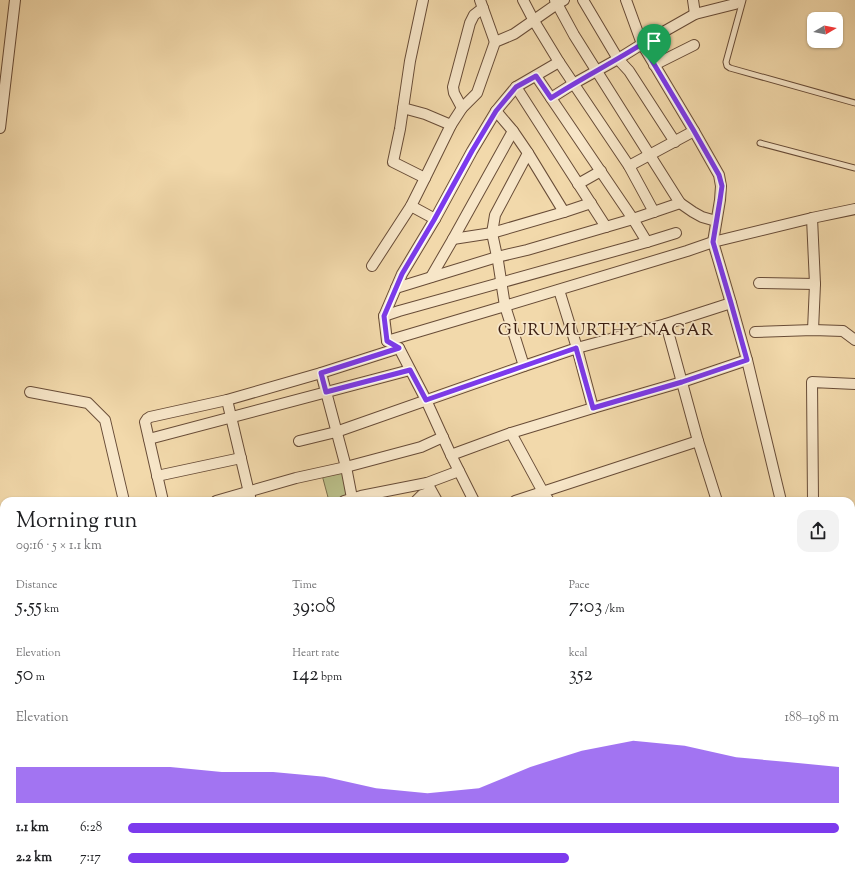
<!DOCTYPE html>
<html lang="en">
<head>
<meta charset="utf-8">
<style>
  :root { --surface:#fff; --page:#f2f2f2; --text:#202124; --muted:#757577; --accent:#7c3aed }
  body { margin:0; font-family:"Sorts Mill Goudy",serif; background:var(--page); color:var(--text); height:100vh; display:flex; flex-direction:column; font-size:15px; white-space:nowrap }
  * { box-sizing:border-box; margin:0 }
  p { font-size:13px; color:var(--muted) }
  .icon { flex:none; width:22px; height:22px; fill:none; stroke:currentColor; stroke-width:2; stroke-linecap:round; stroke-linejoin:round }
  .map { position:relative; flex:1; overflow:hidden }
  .panel { position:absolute; left:0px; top:497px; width:855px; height:384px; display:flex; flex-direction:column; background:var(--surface); border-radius:12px 12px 0 0; box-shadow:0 1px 3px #0004 }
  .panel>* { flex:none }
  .needle { width:26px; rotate:80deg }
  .tools { position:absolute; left:807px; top:12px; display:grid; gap:8px }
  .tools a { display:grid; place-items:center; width:36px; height:36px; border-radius:8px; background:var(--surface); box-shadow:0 1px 3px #0004; font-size:20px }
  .pin { position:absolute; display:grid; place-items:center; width:34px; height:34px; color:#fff; margin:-41px -17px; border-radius:50% 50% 50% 0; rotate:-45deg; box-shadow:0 0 4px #0007 }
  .pin .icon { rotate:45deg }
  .round { display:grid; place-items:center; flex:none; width:42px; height:42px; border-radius:12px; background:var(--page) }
  .head { display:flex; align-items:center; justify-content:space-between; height:68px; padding:0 16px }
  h1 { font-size:22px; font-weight:600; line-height:30px }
  .figures { display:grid; grid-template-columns:repeat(3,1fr); gap:6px; height:68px; padding:4px 16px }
  .figures div { display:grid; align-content:center }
  .figures b { font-size:20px; font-weight:600 }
  .figures small { font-size:11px; font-weight:400 }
  .figures p { font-size:11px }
  .chart { height:112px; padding:8px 16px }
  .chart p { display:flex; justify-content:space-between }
  .chart svg { width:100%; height:72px; margin-top:4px; fill:var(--accent); opacity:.7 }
  ul { padding:0 16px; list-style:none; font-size:13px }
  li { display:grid; grid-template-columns:64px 48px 1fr; align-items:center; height:30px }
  li i { height:10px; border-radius:5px; background:var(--accent) }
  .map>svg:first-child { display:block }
</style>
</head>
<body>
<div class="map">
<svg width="855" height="881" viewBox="0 0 855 881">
  <rect width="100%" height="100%" fill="#f2d9ab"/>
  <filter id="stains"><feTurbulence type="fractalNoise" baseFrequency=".005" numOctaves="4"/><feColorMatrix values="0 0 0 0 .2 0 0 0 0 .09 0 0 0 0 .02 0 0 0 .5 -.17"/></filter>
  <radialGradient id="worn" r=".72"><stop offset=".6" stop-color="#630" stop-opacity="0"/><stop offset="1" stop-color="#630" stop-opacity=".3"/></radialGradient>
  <polygon fill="#babf89" stroke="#7a6e4c" points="342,471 348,496 329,501 322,475"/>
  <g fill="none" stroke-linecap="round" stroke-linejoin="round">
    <g stroke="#684c37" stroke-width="7">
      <g id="lane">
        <polyline points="743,0 726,62 727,66 730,68 855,103"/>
        <polyline points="760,143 855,168"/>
        <polyline points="0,535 1,529 4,520"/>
        <polyline points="0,723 4,723"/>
        <polyline points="0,820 4,821"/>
        <polyline points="0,879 46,877"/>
        <polyline points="76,881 76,877"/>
      </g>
    </g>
    <g stroke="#684c37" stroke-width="12">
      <g id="street">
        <polyline points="423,0 410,61 400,129 393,162 425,178"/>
        <polyline points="480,0 495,42"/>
        <polyline points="523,0 534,21 559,62 629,166 654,212"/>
        <polyline points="583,0 618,59 629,71 675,142"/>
        <polyline points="626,0 642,44 694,131 719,175 721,186 720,200 713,242 731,303 747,360 781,501"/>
        <polyline points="693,0 695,14"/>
        <polyline points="654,65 694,45"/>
        <polyline points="516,87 606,227"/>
        <polyline points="551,98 573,84 618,59 642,44 695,14 735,4 736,0"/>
        <polyline points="403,108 425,114 451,125"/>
        <polyline points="462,108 454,93 453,87 470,23 474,15 483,8"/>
        <polyline points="496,111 513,131 528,153 564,212"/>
        <polyline points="0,128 15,0"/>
        <polyline points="629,166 694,131"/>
        <polyline points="578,184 601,171"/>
        <polyline points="680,203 693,212 702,217 716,221"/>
        <polyline points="411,206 435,219"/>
        <polyline points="812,218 815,284 813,330"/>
        <polyline points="453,239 492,233 564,212 591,203"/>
        <polyline points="647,242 676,233"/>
        <polyline points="372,266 411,206 425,178 451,125 462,108 477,93 495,42 514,34 557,4 564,0"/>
        <polyline points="431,277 453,239 513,131"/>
        <polyline points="759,283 815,284"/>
        <polyline points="396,288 497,257 527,250 633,219 680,203 596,70 574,35 555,0"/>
        <polyline points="559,290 577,348 593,408"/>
        <polyline points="384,316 399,311 647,242 633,219 536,76"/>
        <polyline points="666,324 698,441 717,501"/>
        <polyline points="755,332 813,330 843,331 855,340"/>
        <polyline points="387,341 505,306 687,251 713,242 812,218 855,209"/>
        <polyline points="524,366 505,306 498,261 492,233 495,215 528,153"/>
        <polyline points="321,373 346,467 352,498"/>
        <polyline points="30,392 88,403 105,420 124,501"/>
        <polyline points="227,400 251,501"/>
        <polyline points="511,433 543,492 549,501"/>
        <polyline points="149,439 410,370"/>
        <polyline points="299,441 336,432 524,366 577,348 666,324 731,303"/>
        <polyline points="451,455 511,433 593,408 682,382 747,360"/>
        <polyline points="157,476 241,458"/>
        <polyline points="427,483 437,501"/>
        <polyline points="163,501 145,422 147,419 150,417 227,400 321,373 399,348"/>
        <polyline points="216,501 296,478 346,467 421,447 443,437"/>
        <polyline points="344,501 361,496 427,483 459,471"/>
        <polyline points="416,501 422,495 431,492"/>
        <polyline points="474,501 451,455 426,400 399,348 387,341 384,316 402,274 435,219 472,151 496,111 516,87 559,62"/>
        <polyline points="515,501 698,441"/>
        <polyline points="813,501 812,382 855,384"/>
        <polyline points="851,545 855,545"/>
        <polyline points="851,686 855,682"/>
        <polyline points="227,877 228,881"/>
        <polyline points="347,877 348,881"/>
        <polyline points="518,877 518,881"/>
        <polyline points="552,877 553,881"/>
        <polyline points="602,877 602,881"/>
        <polyline points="674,877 676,881"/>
        <polyline points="116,881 116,877"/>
        <polyline points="160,881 160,877"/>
        <polyline points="180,881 181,877"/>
        <polyline points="831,881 832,877"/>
      </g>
    </g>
    <g stroke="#3a1d10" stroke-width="16">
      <polyline id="secondary" points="852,881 855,852"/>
    </g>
    <use href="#lane" stroke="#f7e6c8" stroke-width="5"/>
    <use href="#street" stroke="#f7e6c8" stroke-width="10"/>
    <use href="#secondary" stroke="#f7e6c8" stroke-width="14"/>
  </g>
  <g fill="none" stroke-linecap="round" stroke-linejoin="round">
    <g stroke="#fff" stroke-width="8">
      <path id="route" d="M 642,44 L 694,131 L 719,175 L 722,186 L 720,200 L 713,242 L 731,303 L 747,360 L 682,382 L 593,408 L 576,348 L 524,366 L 426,400 L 410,370 L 326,392 L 321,373 L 399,348 L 387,341 L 384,316 L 402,274 L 434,220 L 472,151 L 496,111 L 516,87 L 536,76 L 551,98 C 580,79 612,63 642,44 Z"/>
    </g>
    <use href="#route" stroke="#7c3aed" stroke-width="5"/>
  </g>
  <g text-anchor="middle" stroke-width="3.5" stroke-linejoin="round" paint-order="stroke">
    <g font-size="17" letter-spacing="1" fill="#3a1d10" stroke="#f7e6c8">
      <text x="606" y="335">GURUMURTHY NAGAR</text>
    </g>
  </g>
  <rect width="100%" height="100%" filter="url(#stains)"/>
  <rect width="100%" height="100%" fill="url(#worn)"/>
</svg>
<div class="tools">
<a><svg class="needle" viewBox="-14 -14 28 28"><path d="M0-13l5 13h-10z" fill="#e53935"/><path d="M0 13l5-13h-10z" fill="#757577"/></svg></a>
</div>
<div class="pin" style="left:654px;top:65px;background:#1e9e55"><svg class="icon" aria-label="arrive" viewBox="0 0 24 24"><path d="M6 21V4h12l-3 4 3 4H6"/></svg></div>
<section class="panel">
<div class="head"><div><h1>Morning run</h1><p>09:16 · 5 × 1.1 km</p></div><a class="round"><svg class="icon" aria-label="share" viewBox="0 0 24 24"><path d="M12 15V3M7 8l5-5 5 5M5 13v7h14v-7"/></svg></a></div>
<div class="figures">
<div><p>Distance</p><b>5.55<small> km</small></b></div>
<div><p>Time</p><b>39:08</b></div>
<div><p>Pace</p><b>7:03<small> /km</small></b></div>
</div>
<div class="figures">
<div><p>Elevation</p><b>50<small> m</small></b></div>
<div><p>Heart rate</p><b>142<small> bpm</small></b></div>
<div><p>kcal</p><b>352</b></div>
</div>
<div class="chart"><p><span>Elevation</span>188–198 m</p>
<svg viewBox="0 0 160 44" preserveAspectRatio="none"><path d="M0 44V22L10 22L20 22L30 22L40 25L50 25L60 28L70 35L80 38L90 35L100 22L110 12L120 6L130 9L140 16L150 19L160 22V44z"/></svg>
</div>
<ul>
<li><b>1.1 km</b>6:28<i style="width:100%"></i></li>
<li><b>2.2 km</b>7:17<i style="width:62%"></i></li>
</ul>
</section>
</div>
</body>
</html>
